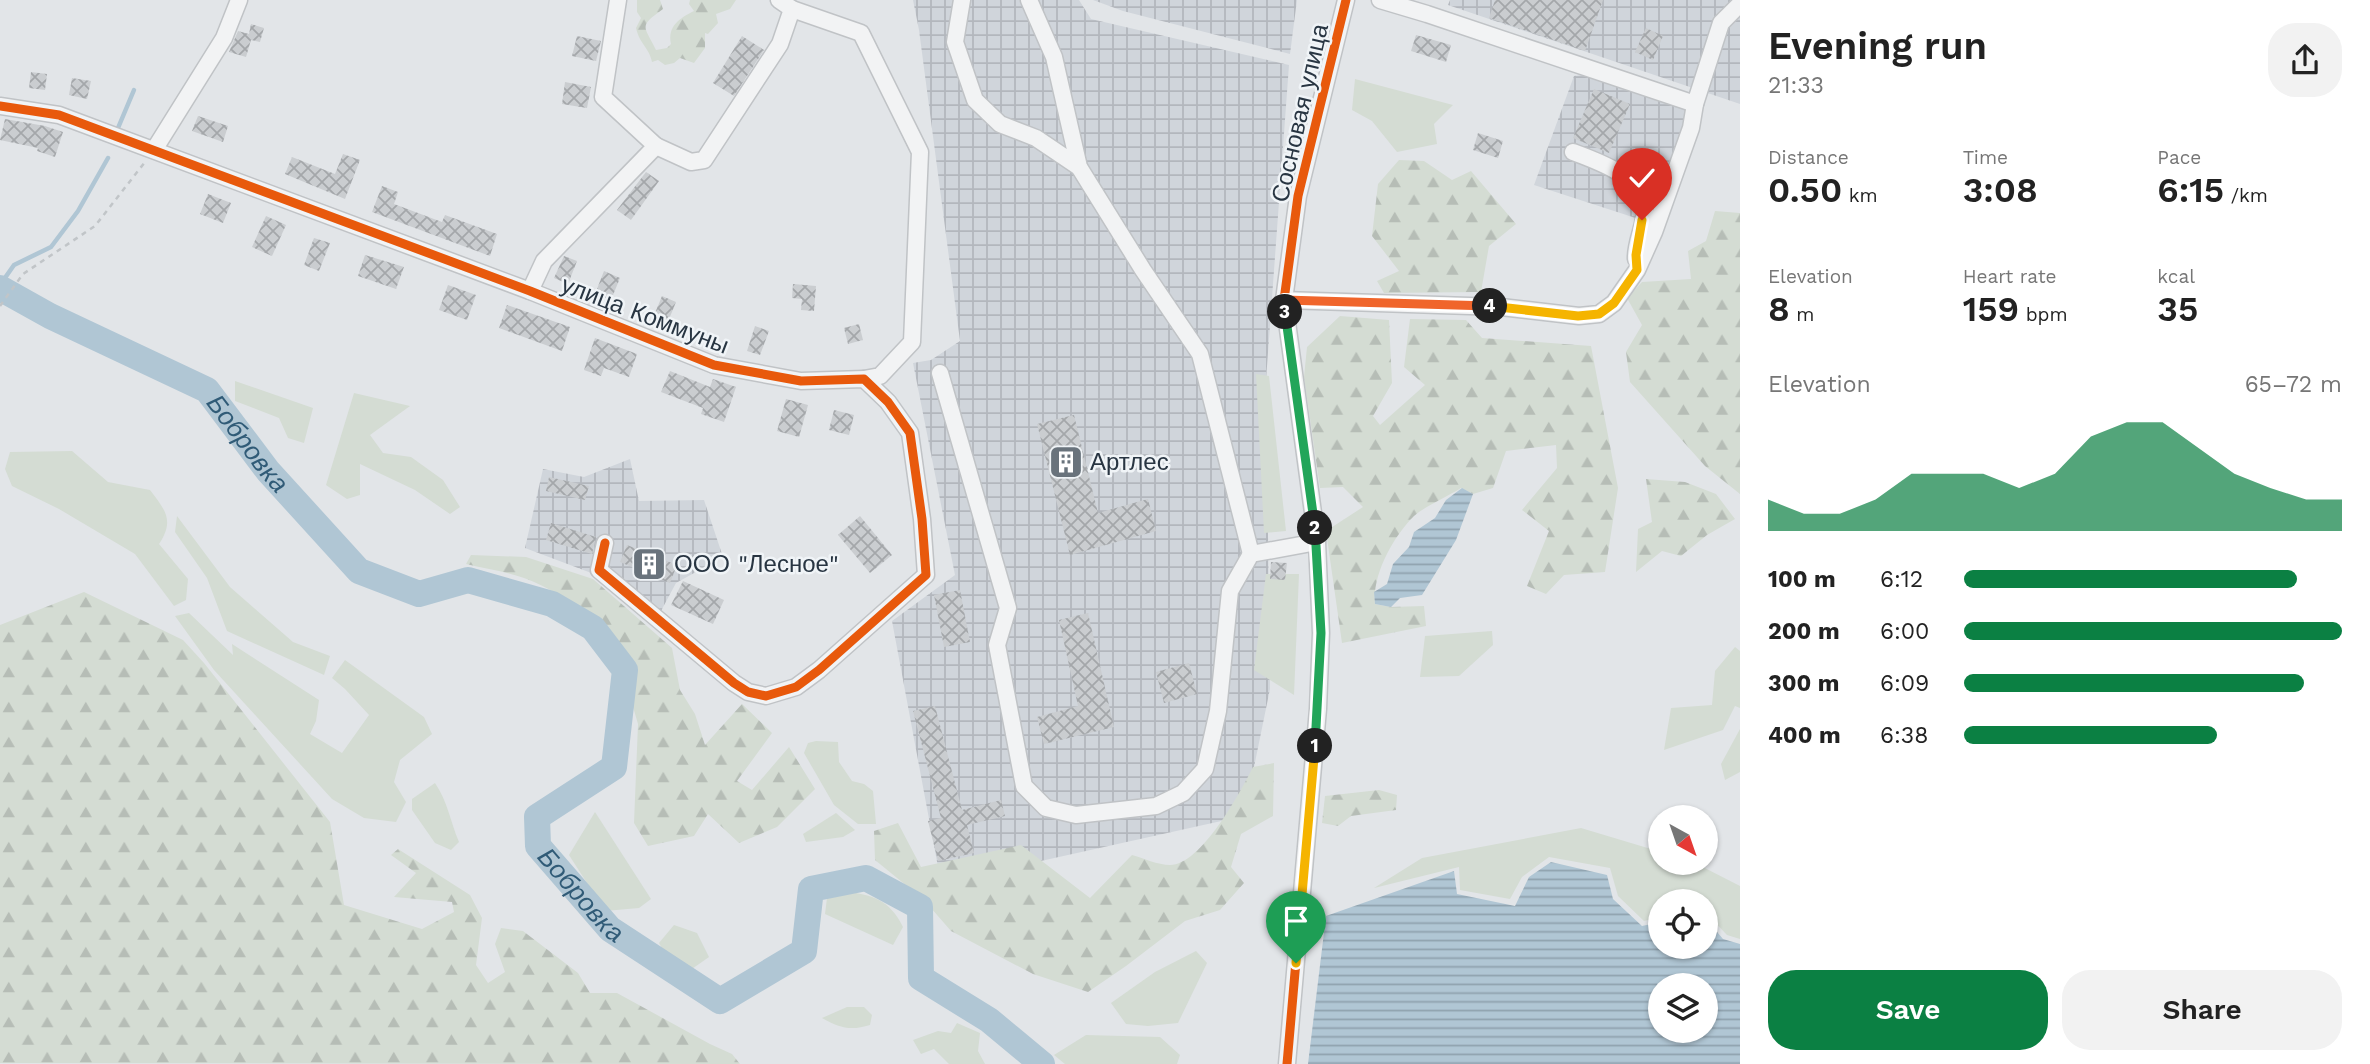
<!DOCTYPE html>
<html lang="en">
<head>
<meta charset="utf-8">
<style>
  :root { --surface:#fff; --page:#f2f2f2; --text:#222; --muted:#767676; --accent:#0b8043 }
  body { margin:0; font-family:"Work Sans",sans-serif; background:var(--page); color:var(--text); height:100vh; display:flex; flex-direction:column; font-size:26px; white-space:nowrap }
  * { box-sizing:border-box; margin:0 }
  p { font-size:23px; color:var(--muted) }
  .icon { flex:none; width:38px; height:38px; fill:none; stroke:currentColor; stroke-width:2; stroke-linecap:round; stroke-linejoin:round }
  .map { position:relative; flex:1; overflow:hidden }
  .sheet { display:flex; flex-direction:column; background:var(--surface); width:630px }
  .sheet>* { flex:none }
  .needle { width:46px; rotate:140deg }
  .fabs { position:absolute; left:1648px; top:805px; display:grid; gap:14px }
  .fabs a { display:grid; place-items:center; width:70px; height:70px; border-radius:50%; background:var(--surface); box-shadow:0 2px 5px #0004; font-size:35px }
  .pin { position:absolute; display:grid; place-items:center; width:60px; height:60px; color:#fff; margin:-72px -30px; border-radius:50% 50% 50% 0; rotate:-45deg; box-shadow:0 0 7px #0007 }
  .pin .icon { rotate:45deg }
  .km { position:absolute; width:35px; height:35px; margin:-18px; border-radius:50%; background:#222; color:#fff; font-size:19px; line-height:35px; text-align:center }
  .round { display:grid; place-items:center; flex:none; width:74px; height:74px; border-radius:28px; background:var(--page) }
  .headline { display:flex; align-items:center; justify-content:space-between; height:119px; padding:0 28px }
  h1 { font-size:38px; font-weight:600; line-height:52px }
  .metrics { display:grid; grid-template-columns:repeat(3,1fr); gap:10px; height:119px; padding:7px 28px }
  .metrics div { display:grid; align-content:center }
  .metrics b { font-size:35px; font-weight:600 }
  .metrics small { font-size:19px; font-weight:400 }
  .metrics p { font-size:19px }
  .chart { height:196px; padding:14px 28px }
  .chart p { display:flex; justify-content:space-between }
  .chart svg { width:100%; height:126px; margin-top:7px; fill:var(--accent); opacity:.7 }
  .action { display:flex; gap:14px; margin-top:auto; padding:14px 28px }
  .action a { flex:1; height:80px; border-radius:28px; background:var(--accent); color:#fff; font-size:28px; font-weight:600; line-height:80px; text-align:center }
  .action a+a { background:var(--page); color:var(--text) }
  ul { padding:0 28px; list-style:none; font-size:23px }
  li { display:grid; grid-template-columns:112px 84px 1fr; align-items:center; height:52px }
  li i { height:18px; border-radius:9px; background:var(--accent) }
  main { display:flex; flex:1; min-height:0 }
  .map>svg:first-child { display:block }
</style>
</head>
<body>
<main>
<div class="map">
<svg width="1740" height="1064" viewBox="0 0 1740 1064">
  <defs>
    <pattern id="industrial-grid" width="8" height="8" patternUnits="userSpaceOnUse" patternTransform="scale(1.75)"><rect width="8" height="8" fill="#d0d5db"/><path d="M0 4h8M4 0v8" fill="none" stroke="#b3b7bd"/></pattern>
    <pattern id="forest-firs" width="22" height="20" patternUnits="userSpaceOnUse" patternTransform="scale(1.75)"><rect width="22" height="20" fill="#d4dcd3"/><path d="M5 1l3.5 6h-7zM16 11l3.5 6h-7z" fill="#b6bdb6"/></pattern>
    <pattern id="water-rules" width="6" height="5" patternUnits="userSpaceOnUse" patternTransform="scale(1.75)"><rect width="6" height="5" fill="#b0c6d4"/><path d="M0 2.5h6" fill="none" stroke="#8fa2ae"/></pattern>
    <pattern id="building-cross-hatch" width="8" height="8" patternUnits="userSpaceOnUse" patternTransform="scale(1.75)"><rect width="8" height="8" fill="#cacdd0"/><path d="M0 0l8 8M0 8l8-8" fill="none" stroke="#a4a7aa"/></pattern>
  </defs>
  <rect width="100%" height="100%" fill="#e2e5e8"/>
  <g fill="url(#industrial-grid)">
    <polygon points="913,0 1079,0 1091,19 1289,65 1266,380 1270,689 1244,816 941,883 892,621 955,575 913,363 931,360 960,341 919,30"/>
    <polygon points="1093,0 1297,0 1290,54 1123,11"/>
    <polygon points="1450,0 1740,0 1740,104 1448,5"/>
    <polygon points="1589,74 1690,108 1651,223 1534,185 1574,76"/>
    <polygon points="630,459 639,501 704,500 723,557 676,583 654,624 594,574 525,548 543,469 584,477"/>
  </g>
  <g fill="#d4dcd3">
    <polygon points="1355,79 1453,105 1434,124 1437,144 1397,152 1372,121 1352,110"/>
    <polygon points="1256,374 1269,376 1286,531 1264,533"/>
    <polygon points="235,381 313,408 304,443 288,438 279,418 235,401"/>
    <polygon points="354,393 410,406 370,435 383,453 411,457 443,480 460,507 450,514 415,490 360,464 360,495 347,499 326,485"/>
    <path d="M 72,451 L 108,482 L 150,490 C 165,510 175,520 159,544 L 188,579 L 186,600 L 174,606 L 135,554 L 59,509 L 12,486 L 5,469 L 10,452 Z"/>
    <polygon points="177,516 230,587 293,642 330,656 324,675 227,631 207,578 175,532"/>
    <polygon points="1266,574 1299,574 1294,695 1254,670"/>
    <polygon points="189,613 233,655 232,644 319,700 316,721 310,734 342,753 369,715 345,689 332,678 345,660 424,717 432,734 400,760 394,782 406,802 396,822 364,818 332,799 214,670 175,616"/>
    <polygon points="1492,631 1493,645 1459,676 1420,677 1425,636"/>
    <polygon points="1735,647 1740,651 1740,708 1735,706 1723,730 1664,750 1671,708 1712,705 1715,671"/>
    <polygon points="1740,729 1740,772 1725,780 1721,764"/>
    <polygon points="816,741 838,742 839,762 852,781 864,784 873,791 876,824 858,824 834,805 804,753 808,743"/>
    <path d="M 435,783 C 448,802 450,821 459,842 L 451,850 L 435,843 L 412,810 L 412,799 Z"/>
    <polygon points="595,812 651,899 639,908 605,911 569,855"/>
    <polygon points="836,813 855,830 843,837 806,842 803,834"/>
    <polygon points="1581,828 1661,852 1661,863 1695,863 1740,886 1740,939 1727,935 1706,913 1706,901 1661,901 1661,917 1644,921 1618,896 1610,868 1549,857 1522,877 1510,899 1460,890 1459,867 1374,888 1422,858"/>
    <path d="M 844,891 C 872,895 889,899 903,927 L 893,945 L 825,914 L 827,898 Z"/>
    <polygon points="674,925 697,933 709,957 689,971 668,959 659,943"/>
    <polygon points="1196,951 1207,963 1178,1023 1148,1026 1126,1024 1111,1003 1155,972"/>
    <path d="M 847,1007 L 864,1007 L 872,1015 L 870,1025 C 851,1031 839,1028 822,1018 Z"/>
    <polygon points="957,1023 980,1033 978,1051 985,1064 949,1064 934,1049 921,1054 913,1040 938,1031 951,1033"/>
    <polygon points="1086,1035 1160,1037 1180,1055 1177,1064 1065,1064 1054,1055"/>
  </g>
  <g fill="url(#forest-firs)">
    <path d="M 637,0 L 660,0 L 663,9 C 638,27 644,25 656,50 L 667,48 L 671,44 C 667,26 680,18 694,11 L 689,4 L 690,0 L 736,0 L 730,9 L 716,14 L 718,23 L 708,34 L 705,33 L 705,48 L 694,63 L 680,58 L 674,63 L 665,65 L 658,60 L 652,62 C 649,47 640,45 636,28 L 641,18 L 637,12 Z"/>
    <polygon points="1399,160 1424,161 1452,180 1471,171 1516,224 1489,246 1481,292 1384,293 1377,281 1399,271 1372,236 1378,184"/>
    <polygon points="1715,211 1740,213 1740,494 1705,466 1630,382 1626,352 1642,325 1627,298 1642,282 1691,279 1688,251 1706,241"/>
    <path d="M 1340,316 L 1389,320 L 1392,383 L 1373,416 L 1380,425 L 1425,385 L 1404,367 L 1410,319 L 1466,320 L 1482,338 L 1591,346 L 1618,488 L 1605,572 L 1564,575 L 1546,594 L 1527,586 L 1549,531 L 1522,510 L 1557,468 L 1556,445 L 1506,451 L 1493,488 L 1473,494 L 1461,488 C 1447,497 1427,505 1414,516 C 1393,537 1372,575 1375,604 L 1391,607 L 1424,606 L 1426,626 L 1342,643 L 1326,531 L 1363,507 L 1343,487 L 1320,488 L 1304,377 L 1307,347 Z"/>
    <polygon points="1646,479 1685,482 1716,494 1735,519 1707,535 1681,556 1662,551 1636,572 1638,529 1652,522"/>
    <path d="M 471,555 L 526,557 L 593,579 L 672,648 L 680,690 L 695,714 L 705,745 L 742,704 L 772,733 L 737,781 L 752,790 L 789,747 L 815,789 L 777,827 L 739,843 L 708,814 L 694,836 L 648,846 L 634,823 L 638,724 L 631,700 L 637,668 C 604,630 573,596 524,578 C 505,571 485,569 466,564 Z"/>
    <polygon points="84,592 183,640 204,663 330,822 344,905 422,929 454,912 452,902 394,897 416,873 391,855 398,849 470,895 482,918 476,965 488,983 505,972 495,944 501,928 523,931 578,973 590,993 617,993 710,1044 732,1054 740,1064 0,1063 0,625"/>
    <path d="M 1274,763 L 1273,816 L 1241,834 L 1231,867 L 1244,883 L 1220,910 L 1185,921 L 1126,966 L 1088,992 L 1033,974 L 951,931 L 924,900 L 875,860 L 874,831 L 898,823 L 921,867 L 1021,845 L 1090,898 L 1132,855 C 1143,858 1158,865 1170,865 C 1201,865 1240,793 1253,767 Z"/>
    <polygon points="1379,790 1397,795 1396,810 1351,816 1338,826 1322,823 1325,796"/>
  </g>
  <g fill="url(#water-rules)" fill-rule="evenodd">
    <polygon points="1462,488 1473,494 1456,540 1422,595 1400,598 1391,607 1375,604 1374,592 1387,584 1393,564 1409,547 1414,532 1435,518 1446,500"/>
    <path d="M 1551,862 L 1607,875 L 1613,899 L 1642,926 L 1661,922 L 1661,947 L 1706,947 L 1706,919 L 1723,939 L 1740,944 L 1740,1064 L 1308,1064 L 1326,916 L 1454,871 L 1457,894 L 1515,906 L 1529,877 ZM 1661,985 L 1706,985 L 1706,1031 L 1661,1031 Z"/>
  </g>
  <g fill="none" stroke-linecap="round" stroke-linejoin="round">
    <g stroke="#b0c6d4" stroke-width="4.5">
      <polyline points="118,128 134,90"/>
      <polyline points="0,285 14,265 51,247 78,211 108,158"/>
    </g>
    <path stroke="#b0c6d4" stroke-width="26" id="s1" d="M 0,288 L 50,316 L 207,390 L 268,471 L 359,571 L 419,594 L 468,580 L 552,604 L 593,628 L 625,670 L 614,767 L 537,817 L 538,846 L 610,929 L 720,1001 L 804,951 L 811,889 L 866,878 L 920,907 L 921,978 L 989,1020 L 1042,1064"/>
  </g>
  <g fill="url(#building-cross-hatch)">
    <polygon points="1495,0 1603,0 1585,51 1489,18"/>
    <polygon points="251,24 264,28 260,42 251,40 246,57 229,52 238,31 249,34"/>
    <polygon points="1646,28 1663,36 1653,60 1635,52"/>
    <polygon points="1416,35 1451,45 1446,62 1411,51"/>
    <polygon points="577,36 601,41 596,61 572,56"/>
    <polygon points="742,36 764,50 734,96 713,83"/>
    <polygon points="31,72 47,74 45,90 29,88"/>
    <polygon points="72,78 91,81 87,99 69,95"/>
    <polygon points="565,82 591,87 587,108 562,104"/>
    <polygon points="1594,89 1630,104 1609,153 1573,138"/>
    <polygon points="198,116 228,126 223,142 192,131"/>
    <polygon points="5,119 45,126 63,132 55,157 37,151 38,148 0,140"/>
    <polygon points="1478,133 1503,141 1498,158 1473,150"/>
    <polygon points="343,154 360,160 345,199 285,174 292,157 335,174"/>
    <polygon points="646,172 659,181 631,220 617,210"/>
    <polygon points="382,186 398,192 394,204 442,222 445,215 497,234 490,256 372,212"/>
    <polygon points="208,194 231,203 223,223 200,214"/>
    <polygon points="266,216 286,225 272,256 252,247"/>
    <polygon points="314,238 330,243 319,271 304,265"/>
    <polygon points="365,255 404,267 396,289 358,276"/>
    <polygon points="564,256 577,261 568,284 554,278"/>
    <polygon points="604,271 620,278 611,300 595,294"/>
    <polygon points="793,284 816,286 814,311 801,310 802,299 792,298"/>
    <polygon points="448,285 476,295 467,320 439,310"/>
    <polygon points="662,296 676,302 667,324 653,318"/>
    <polygon points="507,305 570,327 562,351 499,328"/>
    <polygon points="859,324 863,340 848,344 844,328"/>
    <polygon points="755,326 769,331 760,355 747,351"/>
    <polygon points="595,338 637,354 629,377 604,368 601,376 584,370"/>
    <polygon points="670,371 710,387 713,379 736,387 724,422 701,414 703,408 661,392"/>
    <polygon points="786,399 808,405 799,437 777,431"/>
    <polygon points="834,410 854,415 849,435 829,430"/>
    <polygon points="1074,415 1098,513 1148,499 1156,531 1070,555 1037,424"/>
    <polygon points="549,477 589,486 585,500 546,491"/>
    <polygon points="860,516 892,555 870,573 838,535"/>
    <polygon points="551,523 596,537 592,554 546,540"/>
    <polygon points="627,545 677,565 670,583 620,562"/>
    <polygon points="1271,562 1287,563 1285,580 1270,579"/>
    <polygon points="683,581 724,600 713,624 671,605"/>
    <polygon points="960,590 970,642 944,647 934,595"/>
    <polygon points="1088,613 1114,727 1044,744 1037,717 1078,706 1059,620"/>
    <polygon points="1189,663 1197,694 1164,703 1156,672"/>
    <polygon points="935,706 962,810 1001,800 1005,816 967,825 974,853 938,861 928,821 941,818 913,711"/>
  </g>
  <g fill="none" stroke-linecap="round" stroke-linejoin="round">
    <g stroke="#c0c3c6" stroke-width="19">
      <g id="minor">
        <polyline points="962,0 955,42 975,100 1000,124 1036,138 1079,167"/>
        <polyline points="1029,0 1054,57 1079,167 1143,270 1200,354 1251,554"/>
        <polyline points="1380,0 1427,14 1695,104"/>
        <polyline points="792,9 861,33 920,152 912,342 880,376 864,379"/>
        <polyline points="0,106 59,115 530,291 714,365 801,381 864,379 888,402 910,433 922,519 926,575 819,670 796,687 766,696 748,692 734,683 599,570 605,543"/>
        <polyline points="656,146 691,162 704,160 780,44 792,9 779,0"/>
        <polyline points="154,150 224,38 239,0"/>
        <path d="M 1573,152 C 1597,161 1641,176 1645,206 C 1647,221 1635,242 1636,259"/>
        <polyline points="530,291 544,261 656,146 603,97 618,0"/>
        <polyline points="1284,300 1501,307 1579,316 1599,314 1614,303 1637,270 1654,232 1691,128 1695,104 1721,23 1740,4"/>
        <polyline points="940,373 1008,608 997,645 1024,786 1046,808 1076,815 1156,806 1183,793 1205,769 1218,711 1230,591 1251,554 1317,542"/>
        <polyline points="1287,1064 1318,709 1321,633 1317,542 1284,300 1298,196 1346,0"/>
      </g>
    </g>
    <polyline stroke="#c1c5c8" stroke-width="2.5" stroke-dasharray="5 5" stroke-linecap="butt" points="0,306 23,274 95,226 145,162"/>
    <use href="#minor" stroke="#f2f3f4" stroke-width="16"/>
    <g stroke="#f0f4f7" stroke-width="13">
      <g id="cycleway">
        <polyline points="0,106 59,115 530,291 714,365 801,381 864,379 888,402 910,433 922,519 926,575 819,670 796,687 766,696 748,692 734,683 599,570 605,543"/>
        <polyline points="1287,1064 1318,709 1321,633 1317,542 1284,300 1298,196 1346,0"/>
      </g>
    </g>
    <use href="#cycleway" stroke="#e8590c" stroke-width="9"/>
  </g>
  <g fill="none" stroke-linecap="round" stroke-linejoin="round">
    <g stroke="#fff" stroke-width="14">
      <polyline id="split-1" points="1296,963 1315,746"/>
    </g>
    <g stroke="#fff" stroke-width="14">
      <polyline id="split-2" points="1315,528 1321,633 1315,746"/>
    </g>
    <g stroke="#fff" stroke-width="14">
      <polyline id="split-3" points="1285,312 1315,528"/>
    </g>
    <g stroke="#fff" stroke-width="14">
      <polyline id="split-4" points="1285,312 1284,300 1490,306"/>
    </g>
    <g stroke="#fff" stroke-width="14">
      <polyline id="split-5" points="1490,306 1578,316 1599,314 1614,303 1637,270 1636,255 1642,220"/>
    </g>
    <use href="#split-1" stroke="#f5b400" stroke-width="9"/>
    <use href="#split-2" stroke="#22a559" stroke-width="9"/>
    <use href="#split-3" stroke="#22a559" stroke-width="9"/>
    <use href="#split-4" stroke="#f0652b" stroke-width="9"/>
    <use href="#split-5" stroke="#f5b400" stroke-width="9"/>
  </g>
  <defs>
    <g id="building-square" transform="scale(1.75)"><rect x="-9" y="-9" width="18" height="18" rx="4" fill="#69737c" stroke="#f0f4f7"/><path d="M-4-6H4V6H1V3H-1V6H-4ZM-2.5-4.3h1.7v1.8h-1.7ZM.8-4.3h1.7v1.8H.8ZM-2.5-1h1.7V.8h-1.7ZM.8-1h1.7V.8H.8Z" fill="#fff"/></g>
  </defs>
  <g fill-rule="evenodd">
    <use href="#building-square" x="1066" y="462"/>
    <use href="#building-square" x="649" y="564"/>
  </g>
  <g text-anchor="middle" stroke-width="5" stroke-linejoin="round" paint-order="stroke">
    <g font-size="24" fill="#283542" stroke="#f0f4f7">
      <text transform="translate(1300 113) rotate(-77)" y="8">Сосновая улица</text>
      <text transform="translate(645 315) rotate(21)" y="8">улица Коммуны</text>
    </g>
    <g font-size="24" fill="#283542" stroke="#f0f4f7" text-anchor="start">
      <text x="1090" y="470">Артлес</text>
      <text x="674" y="572">ООО "Лесное"</text>
    </g>
    <g font-size="26" font-style="italic" fill="#305b77" stroke="#f0f4f7">
      <text dy="9" stroke="none"><textPath href="#s1" startOffset="298">Бобровка</textPath></text>
      <text dy="9" stroke="none"><textPath href="#s1" startOffset="1054">Бобровка</textPath></text>
    </g>
  </g>
</svg>
<div class="fabs">
<a><svg class="needle" viewBox="-14 -14 28 28"><path d="M0-13l5 13h-10z" fill="#e53935"/><path d="M0 13l5-13h-10z" fill="#767676"/></svg></a>
<a><svg class="icon" aria-label="locate" viewBox="0 0 24 24"><circle cx="12" cy="12" r="6"/><path d="M12 2v4M12 18v4M2 12h4M18 12h4"/></svg></a>
<a><svg class="icon" aria-label="layers" viewBox="0 0 24 24"><path d="M12 4l9 5-9 5-9-5zM3 14l9 5 9-5"/></svg></a>
</div>
<div class="pin" style="left:1296px;top:963px;background:#1e9e55"><svg class="icon" aria-label="arrive" viewBox="0 0 24 24"><path d="M6 21V4h12l-3 4 3 4H6"/></svg></div>
<div class="pin" style="left:1642px;top:220px;background:#d93025"><svg class="icon" aria-label="check" viewBox="0 0 24 24"><path d="M5 12l5 5 9-10"/></svg></div>
<b class="km" style="left:1315px;top:746px">1</b>
<b class="km" style="left:1315px;top:528px">2</b>
<b class="km" style="left:1285px;top:312px">3</b>
<b class="km" style="left:1490px;top:306px">4</b>
</div>
<section class="sheet">
<div class="headline"><div><h1>Evening run</h1><p>21:33</p></div><a class="round"><svg class="icon" aria-label="share" viewBox="0 0 24 24"><path d="M12 15V3M7 8l5-5 5 5M5 13v7h14v-7"/></svg></a></div>
<div class="metrics">
<div><p>Distance</p><b>0.50<small> km</small></b></div>
<div><p>Time</p><b>3:08</b></div>
<div><p>Pace</p><b>6:15<small> /km</small></b></div>
</div>
<div class="metrics">
<div><p>Elevation</p><b>8<small> m</small></b></div>
<div><p>Heart rate</p><b>159<small> bpm</small></b></div>
<div><p>kcal</p><b>35</b></div>
</div>
<div class="chart"><p><span>Elevation</span>65–72 m</p>
<svg viewBox="0 0 160 44" preserveAspectRatio="none"><path d="M0 44V33L10 38L20 38L30 33L40 24L50 24L60 24L70 29L80 24L90 11L100 6L110 6L120 15L130 24L140 29L150 33L160 33V44z"/></svg>
</div>
<ul>
<li><b>100 m</b>6:12<i style="width:88%"></i></li>
<li><b>200 m</b>6:00<i style="width:100%"></i></li>
<li><b>300 m</b>6:09<i style="width:90%"></i></li>
<li><b>400 m</b>6:38<i style="width:67%"></i></li>
</ul>
<div class="action"><a>Save</a><a>Share</a></div>
</section>
</main>
</body>
</html>
